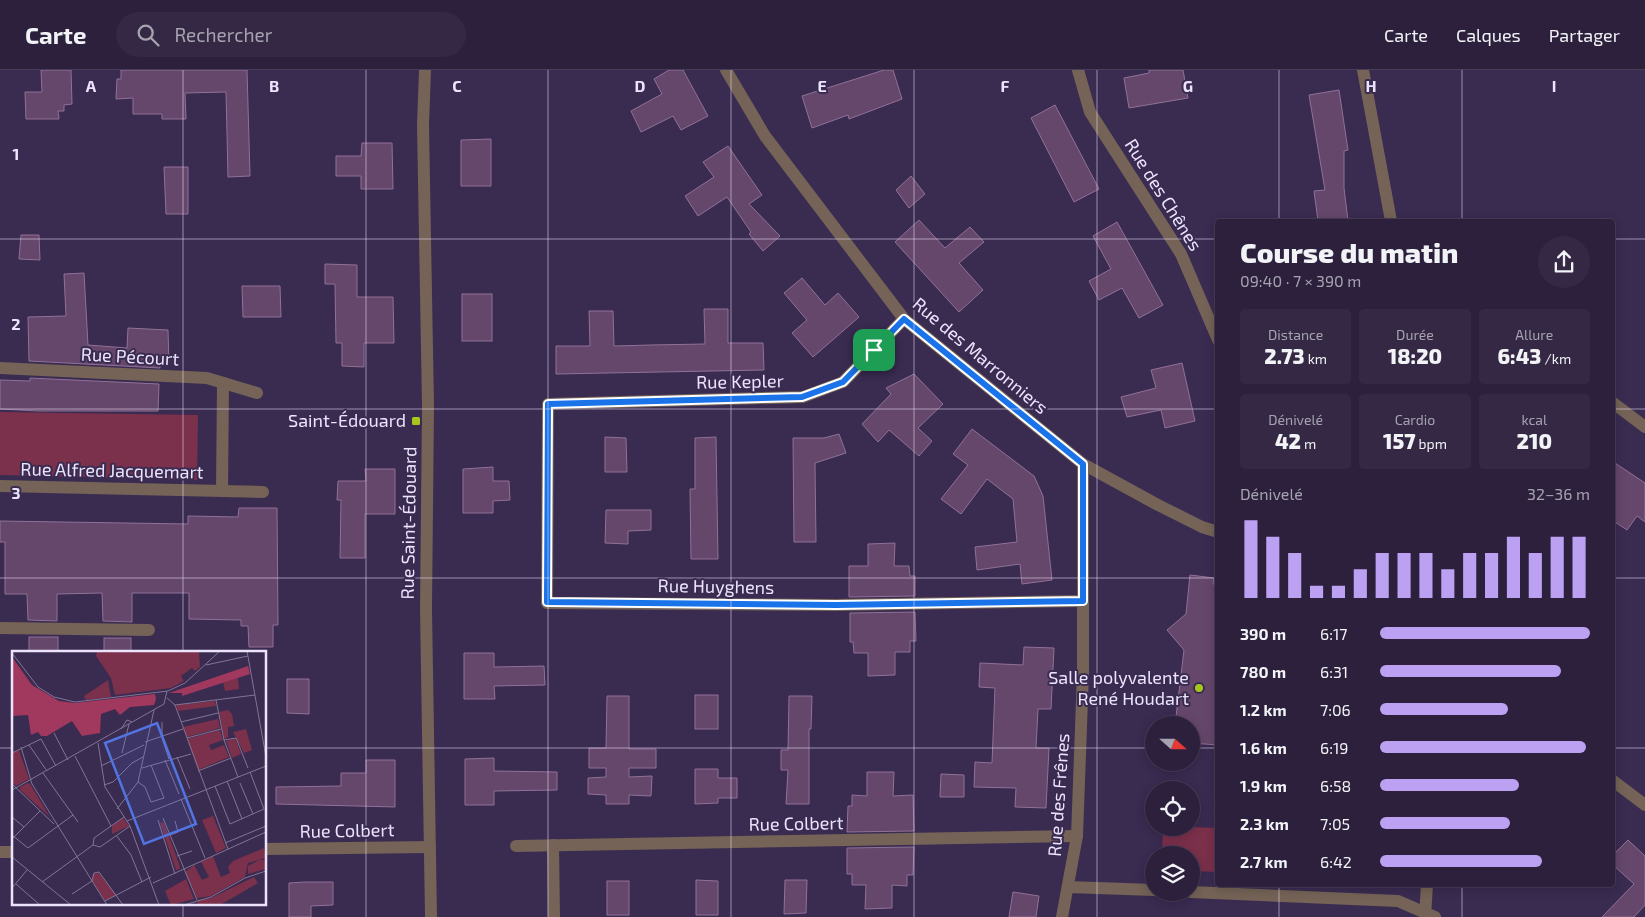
<!DOCTYPE html>
<html lang="fr">
<head>
<meta charset="utf-8">
<style>
  :root { --surface:#2c203d; --page:#342844; --text:#f1f3f6; --muted:#a6a3b0; --line:#483e57; --accent:#bca0f2 }
  body { margin:0; font-family:"Exo 2",sans-serif; background:var(--page); color:var(--text); height:100vh; display:flex; flex-direction:column; font-size:19px; white-space:nowrap }
  * { box-sizing:border-box; margin:0 }
  p { font-size:16px; color:var(--muted) }
  .icon { flex:none; width:28px; height:28px; fill:none; stroke:currentColor; stroke-width:2; stroke-linecap:round; stroke-linejoin:round }
  .map { position:relative; flex:1; overflow:hidden }
  .side { position:absolute; left:1215px; top:149px; width:400px; height:668px; display:flex; flex-direction:column; background:var(--surface); border-radius:5px; box-shadow:0 2px 12px #0003,0 0 0 1px var(--line) }
  .side>* { flex:none }
  .needle { width:32px; rotate:111deg }
  .fabs { position:absolute; left:1145px; top:646px; display:grid; gap:10px }
  .fabs a { display:grid; place-items:center; width:55px; height:55px; border-radius:50%; background:var(--surface); box-shadow:0 2px 12px #0003,0 0 0 1px var(--line); font-size:25px }
  .pin { position:absolute; display:grid; place-items:center; width:42px; height:42px; color:#fff; margin:-21px; border-radius:10px; box-shadow:0 2px 8px #0006 }
  .round { display:grid; place-items:center; flex:none; width:52px; height:52px; border-radius:26px; background:var(--page) }
  .head { display:flex; align-items:center; justify-content:space-between; height:85px; padding:0 25px }
  h1 { font-size:28px; font-weight:800; line-height:38px }
  .figures { display:grid; grid-template-columns:repeat(3,1fr); gap:8px; height:85px; padding:5px 25px }
  .figures div { display:grid; align-content:center; border-radius:5px; background:var(--page); text-align:center }
  .figures b { font-size:21px; font-weight:800 }
  .figures small { font-size:14px; font-weight:400 }
  .figures p { font-size:14px }
  .chart { height:140px; padding:10px 25px }
  .chart p { display:flex; justify-content:space-between }
  .chart svg { width:100%; height:90px; margin-top:5px; stroke:var(--accent); stroke-width:6 }
  ul { padding:0 25px; list-style:none; font-size:16px }
  li { display:grid; grid-template-columns:80px 60px 1fr; align-items:center; height:38px }
  li i { height:12px; border-radius:6px; background:var(--accent) }
  header { display:flex; align-items:center; gap:30px; box-sizing:border-box; height:70px; padding:0 25px; background:var(--surface); border-bottom:1px solid var(--line) }
  header strong { font-size:24px }
  nav { display:flex; gap:28px; margin-inline-start:auto; font-size:18px }
  .search { width:350px; height:45px; background:var(--page); display:flex; align-items:center; gap:12px; box-sizing:border-box; padding:0 18px; border-radius:28px; color:var(--muted); font-size:19px }
  .map>svg:first-child { display:block }
</style>
</head>
<body>
<header>
<strong>Carte</strong>
<div class="search"><svg class="icon" aria-label="search" viewBox="0 0 24 24"><circle cx="10" cy="10" r="6"/><path d="M15 15l6 6"/></svg>Rechercher</div>
<nav><a>Carte</a><a>Calques</a><a>Partager</a></nav>
</header>
<div class="map">
<svg width="1645" height="847" viewBox="0 0 1645 847">
  <rect width="100%" height="100%" fill="#3a2b51"/>
  <g fill="#7b304b">
    <polygon points="0,342 198,345 197,410 0,405"/>
    <polygon points="1191,757 1217,758 1217,802 1191,801 1191,785 1162,785 1163,758"/>
  </g>
  <g fill="#65476b" stroke="#917197">
    <polygon points="41,0 71,0 72,34 64,35 64,41 58,41 59,49 26,49 25,22 42,22"/>
    <polygon points="121,0 247,0 250,106 228,107 226,22 185,23 186,49 162,49 162,44 133,44 133,28 116,29 117,9 121,9"/>
    <polygon points="669,0 683,0 708,46 681,60 673,46 641,62 631,41 662,24 654,9"/>
    <polygon points="884,0 893,0 902,29 849,49 848,45 812,58 802,26"/>
    <polygon points="1149,0 1183,0 1188,28 1129,38 1124,8 1149,3"/>
    <polygon points="1339,20 1348,80 1344,81 1344,118 1348,151 1318,151 1314,121 1325,120 1309,25"/>
    <polygon points="1055,35 1099,119 1074,132 1031,48"/>
    <polygon points="491,69 491,116 461,116 461,70"/>
    <polygon points="362,73 392,73 393,119 361,119 361,106 336,106 336,86 361,86"/>
    <polygon points="728,76 762,125 749,134 780,166 763,181 749,164 751,162 727,127 698,146 685,126 714,107 703,92"/>
    <polygon points="164,97 188,97 188,144 166,144"/>
    <polygon points="911,106 925,124 909,138 896,120"/>
    <polygon points="919,150 945,178 970,157 984,172 959,193 983,220 959,242 895,172"/>
    <polygon points="1117,152 1163,235 1139,248 1122,218 1099,230 1089,211 1111,199 1093,166"/>
    <polygon points="21,165 39,165 40,190 19,189"/>
    <polygon points="325,194 357,195 357,227 393,227 394,273 364,273 364,297 342,296 342,273 336,273 335,214 325,214"/>
    <polygon points="84,203 88,275 127,278 128,258 168,260 169,294 160,294 160,298 29,291 28,247 66,246 64,204"/>
    <polygon points="802,208 825,235 838,223 859,247 813,287 792,263 807,250 784,223"/>
    <polygon points="242,216 280,216 281,247 243,247"/>
    <rect x="462" y="224" width="30" height="47"/>
    <polygon points="704,239 728,239 728,273 763,273 764,300 556,304 556,276 590,276 589,241 613,241 614,276 650,275 705,274"/>
    <polygon points="1182,293 1195,351 1165,358 1161,340 1127,347 1121,327 1156,318 1151,300"/>
    <polygon points="914,304 943,334 918,358 932,371 919,386 889,360 878,372 862,354 891,324 886,318"/>
    <polygon points="30,308 159,314 158,341 38,341 0,339 0,310 30,311"/>
    <polygon points="972,359 1034,406 1043,426 1052,510 1022,514 1020,494 977,500 975,477 1017,472 1013,429 987,409 961,444 941,429 968,395 953,384"/>
    <polygon points="839,364 846,383 815,393 816,472 794,472 793,368 824,368"/>
    <polygon points="605,367 626,368 627,402 605,402"/>
    <polygon points="716,367 718,489 691,489 690,419 695,419 695,368"/>
    <polygon points="1612,391 1645,413 1645,452 1637,446 1627,460 1612,450"/>
    <polygon points="493,397 493,411 509,411 510,430 493,431 493,443 463,443 463,399"/>
    <polygon points="365,399 395,399 395,444 365,444 365,488 340,488 341,430 337,430 338,411 366,411"/>
    <polygon points="239,438 277,438 278,555 273,555 273,577 249,577 248,556 241,556 241,550 189,549 189,523 132,523 132,552 103,551 102,523 57,524 57,551 28,550 27,524 5,524 5,472 0,472 0,451 188,454 188,446 238,447"/>
    <polygon points="606,440 651,440 651,460 628,461 628,474 605,473"/>
    <polygon points="895,473 894,496 909,496 910,506 915,506 915,526 849,527 849,496 868,496 868,474"/>
    <polygon points="1190,505 1214,508 1213,514 1218,515 1218,675 1191,673 1191,655 1175,655 1184,580 1167,560 1186,544"/>
    <polygon points="915,542 916,571 910,571 910,582 895,582 895,605 868,606 868,583 854,583 853,572 850,572 850,543"/>
    <rect x="29" y="567" width="29" height="15"/>
    <rect x="104" y="568" width="27" height="14"/>
    <polygon points="1024,577 1054,578 1051,639 1038,639 1036,678 1049,678 1046,738 1015,737 1016,718 974,717 975,692 992,693 995,618 979,617 980,593 1023,595"/>
    <polygon points="464,583 494,583 494,597 544,596 545,615 494,616 495,629 464,629"/>
    <polygon points="287,609 309,609 309,644 287,643"/>
    <rect x="695" y="625" width="23" height="34"/>
    <polygon points="607,626 629,626 629,679 656,679 656,698 629,698 629,707 652,706 651,726 629,725 629,734 606,734 606,725 588,724 588,708 606,707 606,698 589,698 589,678 606,678"/>
    <polygon points="789,626 812,626 811,659 809,659 809,734 786,734 788,700 781,700 781,680 788,680"/>
    <polygon points="494,688 494,701 557,702 557,720 494,721 494,735 465,735 465,689"/>
    <polygon points="366,690 395,690 395,737 276,734 276,717 341,716 341,703 366,703"/>
    <polygon points="695,699 718,699 718,708 737,708 737,728 718,728 718,733 695,734"/>
    <polygon points="867,702 894,702 893,726 913,725 914,761 847,762 848,736 852,736 852,725 867,726"/>
    <polygon points="941,704 964,705 964,727 940,727"/>
    <polygon points="1628,770 1645,786 1645,835 1634,847 1602,847 1634,814 1612,794 1612,786"/>
    <polygon points="914,777 913,805 907,805 907,816 892,815 892,838 865,839 866,815 852,815 852,804 847,804 847,778"/>
    <polygon points="696,810 718,811 718,845 696,845"/>
    <polygon points="785,810 807,810 806,843 784,844"/>
    <rect x="607" y="811" width="22" height="34"/>
    <polygon points="305,812 333,812 333,835 311,836 311,847 289,847 289,813"/>
    <polygon points="1013,822 1039,826 1036,847 1009,847"/>
  </g>
  <g fill="none" stroke-linecap="round" stroke-linejoin="round">
    <g stroke="#746356" stroke-width="12">
      <polyline points="425,0 423,55 428,335 426,539 431,847"/>
      <polyline points="726,0 765,66 904,249 1083,394 1158,435 1202,457 1218,462"/>
      <polyline points="1078,0 1090,42 1181,184 1218,270"/>
      <polyline points="1363,0 1391,151"/>
      <polyline points="904,249 843,312 803,327 548,334 547,533 836,535 1083,531"/>
      <polyline points="0,298 207,308 257,323"/>
      <polyline points="1612,332 1645,357"/>
      <polyline points="0,416 263,422"/>
      <polyline points="222,421 223,313"/>
      <polyline points="0,558 149,560"/>
      <polyline points="1612,710 1645,735"/>
      <polyline points="553,775 554,847"/>
      <polyline points="516,776 1077,766"/>
      <polyline points="265,779 430,777"/>
      <polyline points="0,782 14,782"/>
      <polyline points="1068,817 1154,820"/>
      <polyline points="1191,822 1398,831 1435,847"/>
      <polyline points="1062,847 1077,766 1083,603 1083,394"/>
      <polyline points="1425,847 1427,814"/>
    </g>
  </g>
  <g fill="none" stroke-linecap="round" stroke-linejoin="round">
    <g stroke="#fff" stroke-width="10">
      <polygon id="route" points="904,249 1083,394 1083,531 836,535 547,532 548,334 802,327 843,312"/>
    </g>
    <use href="#route" stroke="#1a73e8" stroke-width="6"/>
  </g>
  <path fill="none" stroke="#ece4fc" stroke-width="1" stroke-opacity="0.55" d="M 183,0 L 183,582M 366,0 L 366,847M 548,0 L 548,847M 731,0 L 731,847M 914,0 L 914,847M 1097,0 L 1097,847M 1279,0 L 1279,151M 1462,0 L 1462,151M 0,169 L 1218,169M 1612,169 L 1645,169M 0,339 L 1218,339M 1612,339 L 1645,339M 0,508 L 1218,508M 1612,508 L 1645,508M 0,678 L 14,678M 265,678 L 1154,678M 1191,678 L 1218,678M 1612,678 L 1645,678M 1279,814 L 1279,847M 1462,814 L 1462,847M 183,833 L 183,847"/>
  <g fill="#a8c71d" stroke="#3a2b51" stroke-width="2">
    <rect x="411" y="346" width="10" height="10" rx="2.5"/>
    <circle cx="1199" cy="618" r="5"/>
  </g>
  <g text-anchor="middle" stroke-width="4" stroke-linejoin="round" paint-order="stroke">
    <g font-size="18" fill="#ece4fc" stroke="#3a2b51">
      <text transform="translate(1163 125) rotate(58)" y="6">Rue des Chênes</text>
      <text transform="translate(980 286) rotate(40)" y="6">Rue des Marronniers</text>
      <text transform="translate(130 287) rotate(3)" y="6">Rue Pécourt</text>
      <text transform="translate(740 312) rotate(-1)" y="6">Rue Kepler</text>
      <text transform="translate(112 401) rotate(1)" y="6">Rue Alfred Jacquemart</text>
      <text transform="translate(409 453) rotate(-89)" y="6">Rue Saint-Édouard</text>
      <text transform="translate(716 517) rotate(1)" y="6">Rue Huyghens</text>
      <text transform="translate(1059 725) rotate(-86)" y="6">Rue des Frênes</text>
      <text transform="translate(796 754) rotate(-1)" y="6">Rue Colbert</text>
      <text transform="translate(347 761) rotate(-1)" y="6">Rue Colbert</text>
    </g>
    <g font-size="18" fill="#ece4fc" stroke="#3a2b51" text-anchor="end">
      <text x="406" y="357">Saint-Édouard</text>
      <text x="1189" y="614">Salle polyvalente<tspan x="1189" dy="21">René Houdart</tspan></text>
    </g>
  </g>
  <g transform="translate(12 581)">
    <rect width="254" height="254" fill="#3a2b51"/>
    <path d="M 85,0 L 187,0 L 188,16 L 183,20 L 180,17 L 169,25 L 172,30 L 159,37 L 103,44 L 99,27 L 84,5 ZM 226,27 L 227,38 L 213,40 L 211,31 ZM 96,29 L 99,46 L 74,49 L 72,45 ZM 203,50 L 204,55 L 166,60 L 164,54 ZM 216,59 L 220,63 L 222,75 L 216,76 L 216,86 L 212,88 L 207,61 ZM 206,68 L 208,77 L 175,86 L 171,76 ZM 234,78 L 240,99 L 232,102 L 221,81 ZM 208,79 L 211,89 L 197,94 L 199,99 L 212,94 L 217,106 L 186,119 L 175,88 ZM 223,87 L 229,103 L 220,107 L 214,90 ZM 7,99 L 17,128 L 4,135 L 0,131 L 0,102 ZM 16,132 L 18,133 L 38,166 L 8,139 L 8,136 ZM 201,165 L 214,197 L 204,202 L 190,169 ZM 111,167 L 117,175 L 100,183 L 100,175 ZM 152,171 L 167,213 L 168,218 L 164,219 L 148,172 ZM 252,197 L 254,207 L 236,212 L 233,226 L 199,245 L 185,247 L 173,221 L 182,214 L 190,229 L 197,226 L 189,211 L 201,205 L 209,226 L 218,222 L 216,216 L 221,210 ZM 247,209 L 254,209 L 254,218 L 236,223 L 236,215 ZM 87,222 L 104,244 L 93,250 L 80,229 L 81,223 ZM 242,226 L 246,232 L 208,254 L 186,254 L 185,249 L 199,247 ZM 174,228 L 182,248 L 159,254 L 153,240 Z" fill="#7b304b"/>
    <path d="M 0,6 L 20,34 L 47,50 L 63,52 L 143,43 L 144,48 L 142,54 L 118,56 L 108,64 L 103,58 L 89,63 L 88,82 L 70,85 L 60,70 L 35,85 L 29,85 L 26,81 L 19,84 L 16,64 L 0,65 ZM 236,15 L 238,23 L 170,45 L 170,42 L 157,42 Z" fill="#a1395f"/>
    <path fill="none" stroke="#817595" stroke-width="1" d="M 235,0 L 254,106M 0,2 L 26,36 L 42,46 L 63,51 L 156,40 L 173,32 L 208,0M 194,14 L 236,5M 155,47 L 163,54 L 216,198M 204,49 L 212,89 L 226,126M 163,54 L 243,44M 150,71 L 150,87 L 157,108M 169,71 L 206,62M 109,78 L 115,69 L 120,71M 42,82 L 56,109M 175,87 L 209,78M 212,89 L 224,87 L 236,117M 133,91 L 171,78M 86,92 L 93,136 L 118,175 L 147,254M 17,94 L 35,120M 9,96 L 20,133 L 95,254M 0,102 L 29,88 L 44,115M 110,102 L 117,73M 63,105 L 99,175M 165,106 L 178,138M 153,109 L 167,143M 89,115 L 132,94M 130,117 L 179,103M 186,120 L 219,107M 31,122 L 66,171M 215,130 L 230,168M 126,131 L 133,136 L 139,151 L 152,147 L 139,114M 228,132 L 241,163M 0,133 L 42,173M 92,134 L 101,131 L 120,112 L 131,106M 203,135 L 218,173 L 252,158 L 238,121M 0,139 L 152,53 L 155,40M 169,148 L 193,207M 105,158 L 126,131 L 142,59M 0,166 L 12,176M 151,167 L 185,249M 146,169 L 163,223M 115,170 L 254,115M 0,184 L 16,197 L 61,164M 104,184 L 119,204 L 130,231M 158,184 L 166,181 L 163,170M 0,188 L 28,160M 213,192 L 254,175M 81,194 L 88,196 L 118,175M 81,194 L 82,187 L 112,166M 165,205 L 180,200M 0,206 L 59,254M 30,231 L 81,194M 141,232 L 254,181M 4,233 L 28,254M 0,237 L 15,219M 60,243 L 80,230 L 82,222 L 87,221 L 111,254M 93,250 L 139,226M 172,254 L 199,246 L 233,227 L 254,220"/>
    <path fill="#5174e1" fill-opacity="0.15" stroke="#5174e1" stroke-width="2.5" d="M 145,72 L 184,173 L 132,193 L 93,92 Z"/>
    <rect width="254" height="254" fill="none" stroke="#ece4fc" stroke-width="2.5"/>
  </g>
  <g font-size="16" text-anchor="middle" font-weight="bold" fill="#ece4fc" stroke="#3a2b51" stroke-width="4" stroke-linejoin="round" paint-order="stroke">
    <text x="91" y="22">A</text>
    <text x="274" y="22">B</text>
    <text x="457" y="22">C</text>
    <text x="640" y="22">D</text>
    <text x="822" y="22">E</text>
    <text x="1005" y="22">F</text>
    <text x="1188" y="22">G</text>
    <text x="1371" y="22">H</text>
    <text x="1554" y="22">I</text>
    <text x="16" y="90">1</text>
    <text x="16" y="260">2</text>
    <text x="16" y="429">3</text>
  </g>
</svg>
<div class="fabs">
<a><svg class="needle" viewBox="-14 -14 28 28"><path d="M0-13l5 13h-10z" fill="#e53935"/><path d="M0 13l5-13h-10z" fill="#a6a3b0"/></svg></a>
<a><svg class="icon" aria-label="locate" viewBox="0 0 24 24"><circle cx="12" cy="12" r="6"/><path d="M12 2v4M12 18v4M2 12h4M18 12h4"/></svg></a>
<a><svg class="icon" aria-label="layers" viewBox="0 0 24 24"><path d="M12 4l9 5-9 5-9-5zM3 14l9 5 9-5"/></svg></a>
</div>
<div class="pin" style="left:874px;top:280px;background:#1e9e55"><svg class="icon" aria-label="arrive" viewBox="0 0 24 24"><path d="M6 21V4h12l-3 4 3 4H6"/></svg></div>
<section class="side">
<div class="head"><div><h1>Course du matin</h1><p>09:40 · 7 × 390 m</p></div><a class="round"><svg class="icon" aria-label="share" viewBox="0 0 24 24"><path d="M12 15V3M7 8l5-5 5 5M5 13v7h14v-7"/></svg></a></div>
<div class="figures">
<div><p>Distance</p><b>2.73<small> km</small></b></div>
<div><p>Durée</p><b>18:20</b></div>
<div><p>Allure</p><b>6:43<small> /km</small></b></div>
</div>
<div class="figures">
<div><p>Dénivelé</p><b>42<small> m</small></b></div>
<div><p>Cardio</p><b>157<small> bpm</small></b></div>
<div><p>kcal</p><b>210</b></div>
</div>
<div class="chart"><p><span>Dénivelé</span>32–36 m</p>
<svg viewBox="0 0 160 44" preserveAspectRatio="none"><path d="M5 44V6M15 44V14M25 44V22M35 44V38M45 44V38M55 44V30M65 44V22M75 44V22M85 44V22M95 44V30M105 44V22M115 44V22M125 44V14M135 44V22M145 44V14M155 44V14"/></svg>
</div>
<ul>
<li><b>390 m</b>6:17<i style="width:100%"></i></li>
<li><b>780 m</b>6:31<i style="width:86%"></i></li>
<li><b>1.2 km</b>7:06<i style="width:61%"></i></li>
<li><b>1.6 km</b>6:19<i style="width:98%"></i></li>
<li><b>1.9 km</b>6:58<i style="width:66%"></i></li>
<li><b>2.3 km</b>7:05<i style="width:62%"></i></li>
<li><b>2.7 km</b>6:42<i style="width:77%"></i></li>
</ul>
</section>
</div>
</body>
</html>
